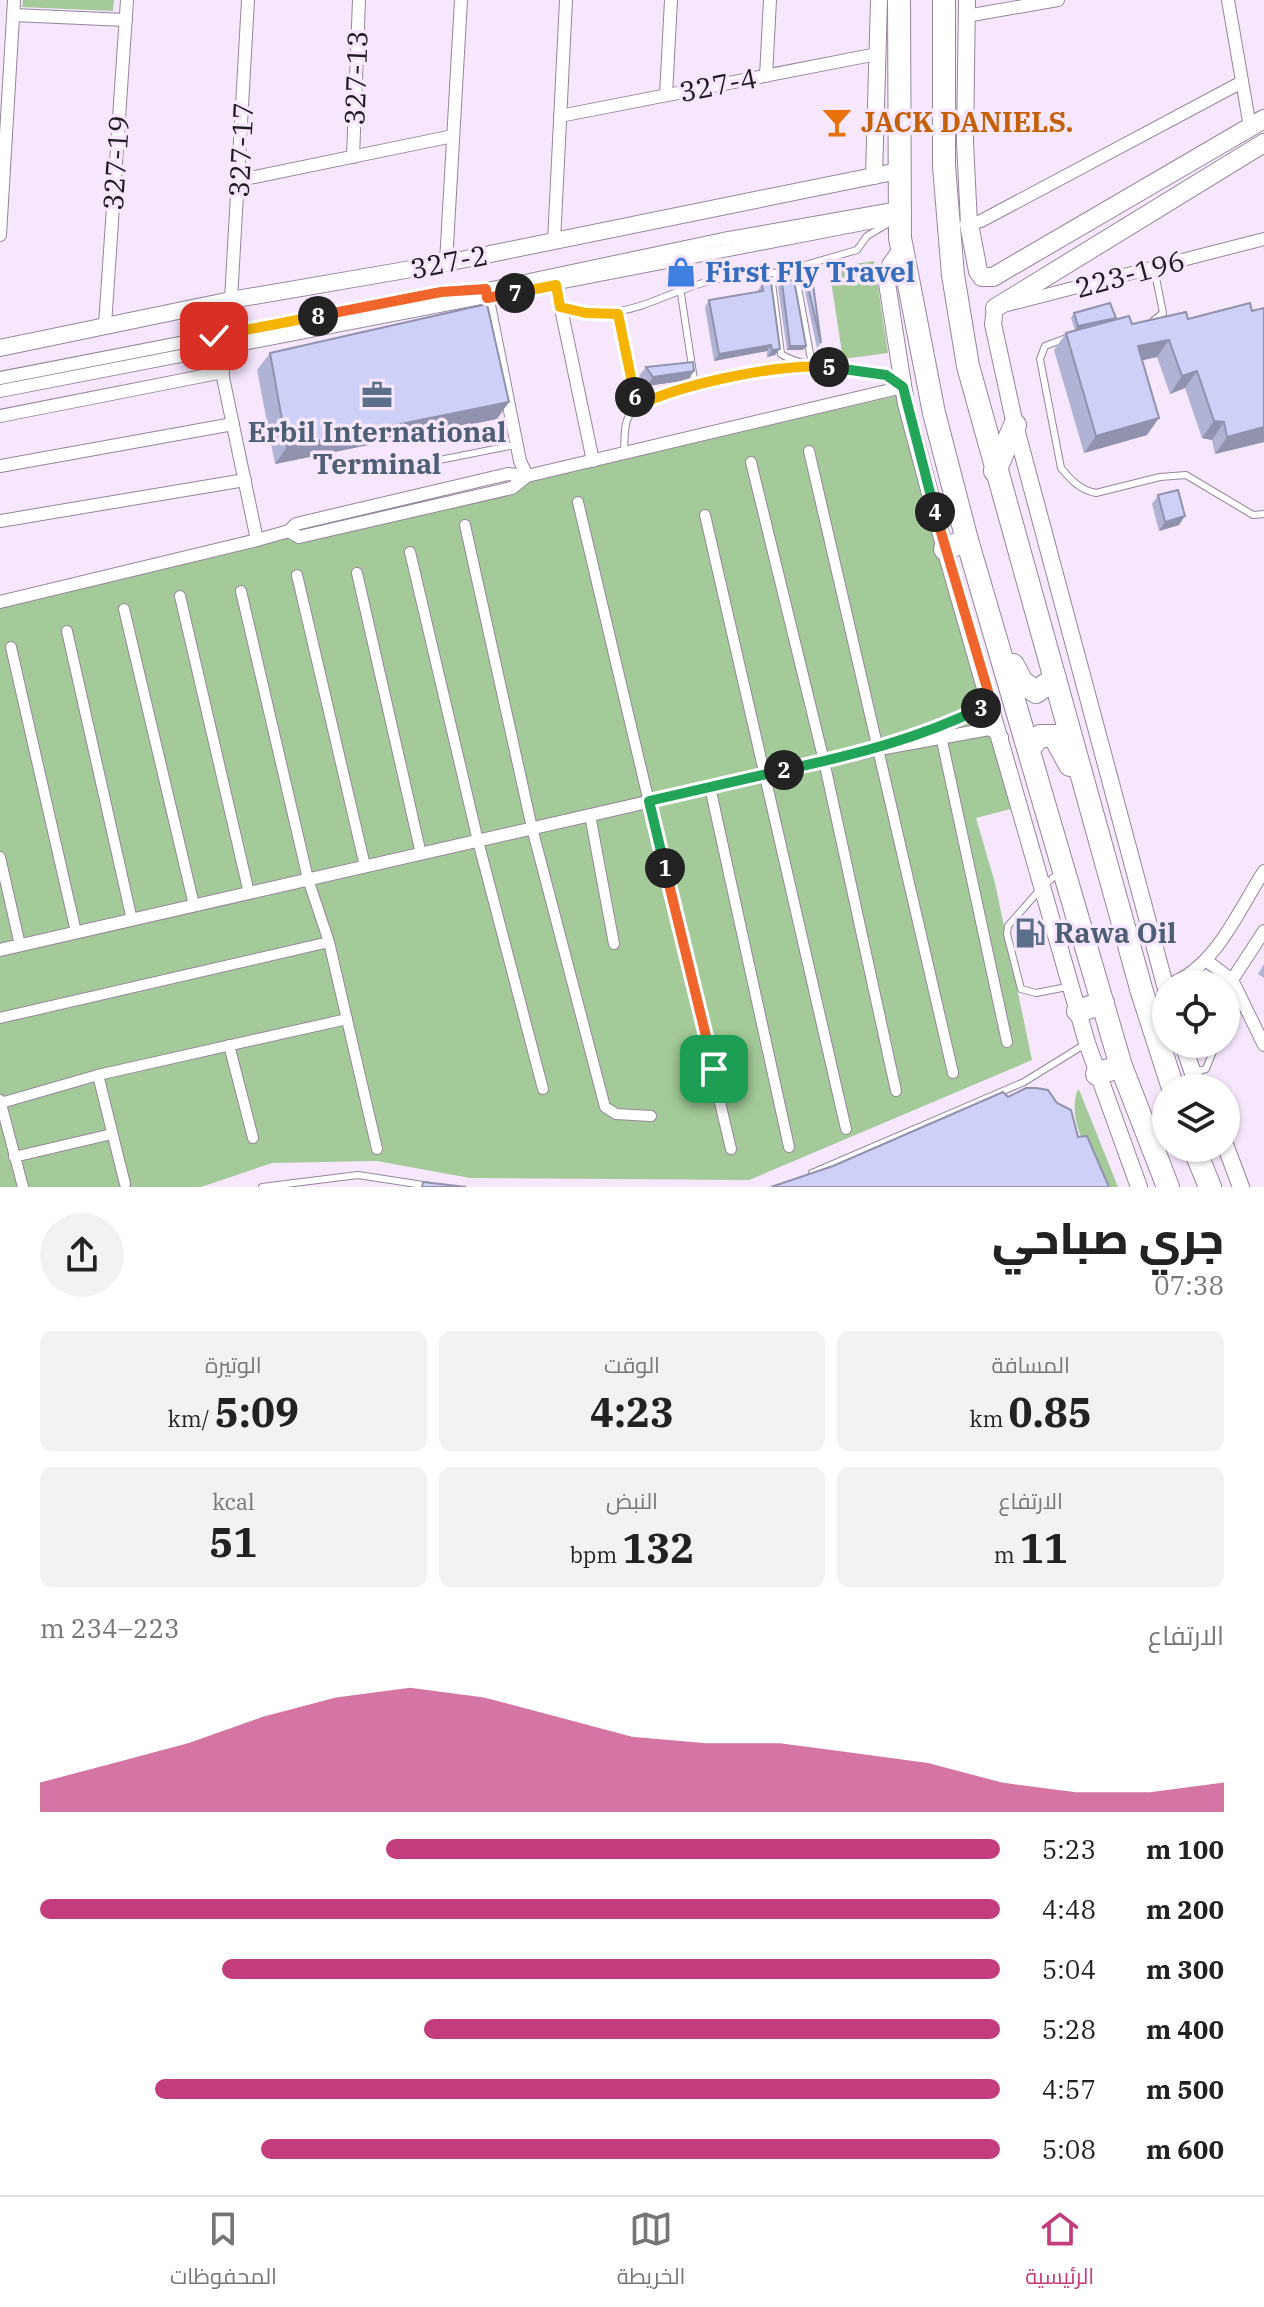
<!DOCTYPE html>
<html lang="ar">
<head>
<meta charset="utf-8">
<style>
  :root { --surface:#fff; --page:#f2f2f2; --text:#222; --muted:#767676; --line:#e0e0e0; --accent:#c33c7d }
  body { margin:0; font-family:"IBM Plex Serif",Cairo,serif; background:var(--page); color:var(--text); direction:rtl; height:100vh; display:flex; flex-direction:column; font-size:30px; white-space:nowrap }
  * { box-sizing:border-box; margin:0 }
  p { font-size:26px; color:var(--muted) }
  .icon { flex:none; width:44px; height:44px; fill:none; stroke:currentColor; stroke-width:2; stroke-linecap:round; stroke-linejoin:round }
  .map { position:relative; height:1187px; overflow:hidden; direction:ltr }
  .details { display:flex; flex-direction:column; background:var(--surface); flex:1 }
  .details>* { flex:none }
  .buttons { position:absolute; left:1152px; top:970px; display:grid; gap:16px }
  .buttons a { display:grid; place-items:center; width:88px; height:88px; border-radius:50%; background:var(--surface); box-shadow:0 2px 6px #0004; font-size:40px }
  .pin { position:absolute; display:grid; place-items:center; width:68px; height:68px; color:#fff; margin:-34px; border-radius:16px; box-shadow:0 4px 12px #0006 }
  .km { position:absolute; width:40px; height:40px; margin:-20px; border-radius:50%; background:#222; color:#fff; font-size:22px; line-height:40px; text-align:center }
  .round { display:grid; place-items:center; flex:none; width:84px; height:84px; border-radius:42px; background:var(--page) }
  .head { display:flex; align-items:center; justify-content:space-between; height:136px; padding:0 40px }
  h1 { font-size:44px; font-weight:800; line-height:60px }
  .stats { display:grid; grid-template-columns:repeat(3,1fr); gap:12px; height:136px; padding:8px 40px }
  .stats div { display:grid; align-content:center; border-radius:12px; background:var(--page); text-align:center }
  .stats b { font-size:40px; font-weight:800 }
  .stats small { font-size:22px; font-weight:400 }
  .stats p { font-size:22px }
  .chart { height:224px; padding:16px 40px }
  .chart p { display:flex; justify-content:space-between }
  .chart svg { width:100%; height:144px; margin-top:8px; fill:var(--accent); opacity:.7 }
  ul { padding:0 40px; list-style:none; font-size:26px }
  li { display:grid; grid-template-columns:128px 96px 1fr; align-items:center; height:60px }
  li i { height:20px; border-radius:10px; background:var(--accent) }
  .menu { display:flex; justify-content:space-around; align-items:center; height:112px; border-top:2px solid var(--line); background:var(--surface); font-size:22px; color:var(--muted) }
  .menu a { display:grid; justify-items:center; gap:4px }
  .menu .active { color:var(--accent) }
  .map>svg:first-child { display:block }
</style>
</head>
<body>
<div class="map">
<svg width="1264" height="1187" viewBox="0 0 1264 1187">
  <rect width="100%" height="100%" fill="#f6e7fd"/>
  <g fill="#a3ca98">
    <polygon points="23,0 114,0 113,11 22,7"/>
    <polygon points="874,261 888,353 843,359 829,268"/>
    <polygon points="896,396 1011,809 976,818 995,883 1032,1060 749,1180 470,1178 377,1161 272,1163 201,1187 0,1187 0,603"/>
    <path d="M 1078,1089 L 1080,1092 L 1118,1187 L 1106,1187 C 1092,1160 1065,1120 1078,1089 Z"/>
  </g>
  <g fill="none" stroke-linecap="round" stroke-linejoin="round">
    <g stroke="#95879b" stroke-width="8">
      <g id="service">
        <path d="M 889,223 L 867,236 L 857,250 L 781,272 L 772,283 L 781,354 C 816,376 863,359 899,384"/>
        <polyline points="795,271 812,365"/>
        <polyline points="681,294 695,386"/>
        <path d="M 560,307 C 629,323 645,300 706,282 C 729,275 757,275 781,272"/>
        <polyline points="618,314 637,406"/>
        <polyline points="1154,320 1163,313 1154,268"/>
        <path d="M 1069,337 L 1045,346 L 1040,359 L 1061,468 C 1071,480 1080,490 1096,493 L 1160,477 L 1186,475 L 1253,515 L 1264,514"/>
        <path d="M 624,453 C 625,442 623,426 629,416 C 651,382 761,374 801,367"/>
        <polyline points="409,466 515,445"/>
        <polyline points="1060,872 1043,886 1008,926 1007,934 1021,989 1036,993 1067,987"/>
        <polyline points="1194,1072 1206,1069 1216,1044"/>
        <polyline points="812,1173 1024,1082 1087,1043"/>
        <polyline points="262,1187 358,1175 436,1187"/>
      </g>
    </g>
    <g stroke="#95879b" stroke-width="12">
      <g id="pedestrian">
        <polyline points="809,451 953,1073"/>
        <polyline points="751,462 824,761 896,1091"/>
        <polyline points="578,502 731,1149"/>
        <polyline points="705,515 846,1129"/>
        <polyline points="465,525 532,828 605,1107 616,1114 651,1116"/>
        <polyline points="410,552 478,841 543,1089"/>
        <polyline points="357,573 421,854"/>
        <polyline points="297,575 365,866"/>
        <polyline points="241,591 308,879 329,942 377,1149"/>
        <polyline points="180,596 249,893"/>
        <polyline points="124,609 194,905"/>
        <polyline points="67,631 132,920"/>
        <polyline points="11,647 76,932"/>
        <polyline points="941,736 1007,1042"/>
        <polyline points="710,787 789,1147"/>
        <polyline points="590,815 614,944"/>
        <polyline points="0,857 20,945"/>
        <polyline points="0,1018 329,942"/>
        <polyline points="229,1045 253,1138"/>
        <polyline points="98,1075 125,1184"/>
        <polyline points="0,1100 23,1187"/>
        <polyline points="1,1103 98,1075 347,1019"/>
        <polyline points="14,1157 112,1134"/>
      </g>
    </g>
    <g stroke="#95879b" stroke-width="14">
      <g id="minor">
        <polyline points="1228,0 1250,127"/>
        <polyline points="13,15 126,20"/>
        <polyline points="966,16 1058,0"/>
        <polyline points="766,76 770,0"/>
        <polyline points="666,95 671,0"/>
        <polyline points="560,116 877,54"/>
        <polyline points="353,157 359,0"/>
        <polyline points="240,180 453,136"/>
        <polyline points="969,224 981,221 1242,82"/>
        <polyline points="0,235 14,0"/>
        <polyline points="554,242 566,0"/>
        <polyline points="446,263 461,0"/>
        <polyline points="555,280 593,461"/>
        <polyline points="486,290 520,461 527,476 903,387"/>
        <polyline points="231,300 248,0"/>
        <polyline points="1007,305 1264,239"/>
        <polyline points="105,325 127,0"/>
        <polyline points="0,378 441,292 492,288 723,239 899,208"/>
        <polyline points="0,391 899,217"/>
        <polyline points="0,416 223,372"/>
        <polyline points="0,466 233,424"/>
        <polygon points="508,474 527,476 512,488 299,537 289,531 296,524"/>
        <polyline points="0,521 245,480"/>
        <polyline points="257,540 289,531"/>
        <polyline points="0,602 257,540 216,344"/>
        <polyline points="923,733 983,707 990,698"/>
        <polyline points="0,950 879,749 989,729 1002,737"/>
        <polyline points="1207,961 1232,980 1264,1045"/>
        <polyline points="1232,980 1264,931"/>
        <path d="M 1171,984 C 1217,965 1238,911 1264,871"/>
      </g>
    </g>
    <g stroke="#95879b" stroke-width="18">
      <g id="tertiary">
        <polyline points="967,0 965,142 969,224"/>
        <polyline points="874,176 879,0"/>
        <polyline points="902,248 890,265 887,283 906,404 945,549 1087,1043 1139,1187"/>
        <polyline points="995,308 993,324 1015,425 1166,989"/>
        <polyline points="0,348 231,300 446,263 898,171"/>
        <polyline points="1183,1044 1198,1088"/>
        <polyline points="1226,1147 1241,1187"/>
      </g>
    </g>
    <g stroke="#95879b" stroke-width="20">
      <g id="secondary">
        <polyline points="969,224 978,271 982,277 993,277 1264,119"/>
        <polyline points="995,308 1264,143"/>
      </g>
    </g>
    <g stroke="#95879b" stroke-width="24">
      <g id="trunk">
        <polyline points="899,0 900,238 934,413 967,540 1121,1066 1168,1187"/>
        <polyline points="944,0 944,166 953,275 968,366 1142,992 1173,1088"/>
        <polyline points="995,471 1015,425"/>
        <polyline points="945,549 967,540"/>
        <polyline points="1013,665 1022,682 1036,692 1055,678"/>
        <polyline points="1029,748 1040,736 1054,736 1070,765"/>
        <polyline points="1078,1011 1103,1003"/>
        <polyline points="1097,1074 1121,1066"/>
        <polyline points="1194,1148 1210,1187"/>
      </g>
    </g>
    <use href="#service" stroke="#fff" stroke-width="6"/>
    <use href="#pedestrian" stroke="#fff" stroke-width="10"/>
    <use href="#minor" stroke="#fff" stroke-width="12"/>
    <use href="#tertiary" stroke="#fff" stroke-width="16"/>
    <use href="#secondary" stroke="#fff" stroke-width="18"/>
    <use href="#trunk" stroke="#fff" stroke-width="22"/>
  </g>
  <g fill="#b1b3d5">
    <polygon points="806,278 821,343 817,348 803,282"/>
    <polygon points="782,282 803,350 787,350 778,287"/>
    <polygon points="762,284 780,349 775,355 767,357 767,351 714,361 705,307 709,300 757,292"/>
    <polygon points="1264,308 1264,442 1215,454 1212,440 1202,438 1185,388 1170,394 1157,357 1142,360 1147,435 1084,453 1054,350 1066,333 1075,330 1071,318 1074,313 1116,318 1114,320 1132,324 1188,319 1252,311"/>
    <polygon points="270,353 497,419 275,464 257,370"/>
    <polygon points="646,367 694,371 688,380 647,386 639,376"/>
    <polygon points="1158,495 1179,525 1159,531 1152,504"/>
    <polygon points="1264,964 1264,978 1258,974"/>
  </g>
  <g fill="#9092ae">
    <polygon points="1116,318 1113,322 1075,330 1078,326"/>
    <polygon points="1169,340 1157,357 1126,364 1138,346"/>
    <polygon points="771,345 767,351 714,361 719,354"/>
    <polygon points="790,346 806,346 803,350 787,350"/>
    <polygon points="780,349 775,355 767,357 772,350"/>
    <polygon points="694,371 688,380 647,386 653,377"/>
    <polygon points="1197,371 1185,388 1170,394 1182,376"/>
    <polygon points="509,402 497,419 275,464 287,447"/>
    <polygon points="1159,418 1147,435 1084,453 1096,436"/>
    <polygon points="1214,421 1224,422 1212,440 1202,438"/>
    <polygon points="1264,427 1264,442 1215,454 1227,437"/>
    <polygon points="1185,516 1179,525 1159,531 1165,522"/>
  </g>
  <g fill="#ced0f8" stroke="#9092ae" stroke-width="2">
    <polygon points="812,277 821,343 806,278"/>
    <polygon points="794,280 806,346 790,346 782,282"/>
    <polygon points="771,282 780,349 772,350 771,345 719,354 709,300 763,291 762,284"/>
    <polygon points="1110,303 1116,318 1078,326 1074,313"/>
    <polygon points="1250,303 1252,311 1264,308 1264,427 1227,437 1224,422 1214,421 1197,371 1182,376 1169,340 1138,346 1159,418 1096,436 1066,333 1129,316 1132,324 1186,312 1188,319"/>
    <polygon points="487,304 509,402 287,447 270,353"/>
    <polygon points="693,362 694,371 653,377 646,367"/>
    <polygon points="1178,490 1185,516 1165,522 1158,495"/>
    <polygon points="1026,1088 1036,1088 1048,1090 1057,1103 1071,1110 1078,1137 1087,1136 1109,1187 771,1187 833,1166 1003,1092 1008,1097"/>
    <polygon points="423,1182 466,1187 422,1187"/>
  </g>
  <g fill="none" stroke-linecap="round" stroke-linejoin="round">
    <g stroke="#fff" stroke-width="16">
      <polyline id="split-1" points="665,868 714,1069"/>
    </g>
    <g stroke="#fff" stroke-width="16">
      <polyline id="split-2" points="665,868 649,801 784,770"/>
    </g>
    <g stroke="#fff" stroke-width="16">
      <path id="split-3" d="M 784,770 C 853,755 918,739 981,708"/>
    </g>
    <g stroke="#fff" stroke-width="16">
      <polyline id="split-4" points="935,512 990,698 981,708"/>
    </g>
    <g stroke="#fff" stroke-width="16">
      <polyline id="split-5" points="829,367 886,375 903,387 935,512"/>
    </g>
    <g stroke="#fff" stroke-width="16">
      <path id="split-6" d="M 635,397 L 637,406 C 681,384 780,363 829,367"/>
    </g>
    <g stroke="#fff" stroke-width="16">
      <polyline id="split-7" points="515,293 556,285 560,307 586,313 618,314 635,397"/>
    </g>
    <g stroke="#fff" stroke-width="16">
      <polyline id="split-8" points="318,316 441,292 486,289 487,298 515,293"/>
    </g>
    <g stroke="#fff" stroke-width="16">
      <polyline id="split-9" points="214,336 318,316"/>
    </g>
    <use href="#split-1" stroke="#f0652b" stroke-width="10"/>
    <use href="#split-2" stroke="#22a559" stroke-width="10"/>
    <use href="#split-3" stroke="#22a559" stroke-width="10"/>
    <use href="#split-4" stroke="#f0652b" stroke-width="10"/>
    <use href="#split-5" stroke="#22a559" stroke-width="10"/>
    <use href="#split-6" stroke="#f5b400" stroke-width="10"/>
    <use href="#split-7" stroke="#f5b400" stroke-width="10"/>
    <use href="#split-8" stroke="#f0652b" stroke-width="10"/>
    <use href="#split-9" stroke="#f5b400" stroke-width="10"/>
  </g>
  <defs>
    <g id="bar-bare" transform="scale(2.4)"><path d="M-6-5H6L.8 .8V4.5H3.5V6h-7V4.5H-.8V.8Z" fill="#e8710a" stroke="#f6e7fd" stroke-width="2.5" paint-order="stroke"/></g>
    <g id="shop-bare" transform="scale(2.4)"><path d="M-5-2.5h2.3a2.7 3.5 0 0 1 5.4 0H5L5.5 6h-11ZM-1.5-2.5h3a1.5 2.3 0 0 0-3 0Z" fill="#3f7fe0" stroke="#f6e7fd" stroke-width="2.5" paint-order="stroke"/></g>
    <g id="office-bare" transform="scale(2.4)"><path d="M-6-3h4V-5.5h4V-3h4V5H-6ZM-1-4.5V-3h2v-1.5ZM-6 0V1H6V0Z" fill="#5c6f8a" stroke="#f6e7fd" stroke-width="2.5" paint-order="stroke"/></g>
    <g id="fuel-bare" transform="scale(2.4)"><path d="M-5.5-6h7V0h2V4h1.3V-2.5L3-4.5l.8-.8L6-3V5H2.5V1h-1V6h-7ZM-4.2-4.7v3.2H.2V-4.7Z" fill="#5c6f8a" stroke="#f6e7fd" stroke-width="2.5" paint-order="stroke"/></g>
  </defs>
  <g fill-rule="evenodd">
    <use href="#bar-bare" x="837" y="122"/>
    <use href="#shop-bare" x="681" y="272"/>
    <use href="#office-bare" x="377" y="395"/>
    <use href="#fuel-bare" x="1030" y="933"/>
  </g>
  <g text-anchor="middle" stroke-width="7" stroke-linejoin="round" paint-order="stroke">
    <g font-size="28" fill="#1f1a21" stroke="#f6e7fd">
      <text transform="translate(356 78) rotate(-88)" y="10">327-13</text>
      <text transform="translate(718 85) rotate(-11)" y="10">327-4</text>
      <text transform="translate(241 150) rotate(-87)" y="10">327-17</text>
      <text transform="translate(116 163) rotate(-86)" y="10">327-19</text>
      <text transform="translate(449 262) rotate(-11)" y="10">327-2</text>
      <text transform="translate(1130 274) rotate(-15)" y="10">223-196</text>
    </g>
    <g font-size="28" font-weight="bold" fill="#c56008" stroke="#f6e7fd" text-anchor="start">
      <text x="861" y="132">JACK DANIELS.</text>
    </g>
    <g font-size="28" font-weight="bold" fill="#366cbe" stroke="#f6e7fd" text-anchor="start">
      <text x="705" y="282">First Fly Travel</text>
    </g>
    <g font-size="28" font-weight="bold" fill="#4e5e75" stroke="#f6e7fd">
      <text x="377" y="442">Erbil International<tspan x="377" dy="32">Terminal</tspan></text>
      <text x="1054" y="943" text-anchor="start">Rawa Oil</text>
    </g>
  </g>
</svg>
<div class="buttons">
<a><svg class="icon" aria-label="locate" viewBox="0 0 24 24"><circle cx="12" cy="12" r="6"/><path d="M12 2v4M12 18v4M2 12h4M18 12h4"/></svg></a>
<a><svg class="icon" aria-label="layers" viewBox="0 0 24 24"><path d="M12 4l9 5-9 5-9-5zM3 14l9 5 9-5"/></svg></a>
</div>
<div class="pin" style="left:714px;top:1069px;background:#1e9e55"><svg class="icon" aria-label="arrive" viewBox="0 0 24 24"><path d="M6 21V4h12l-3 4 3 4H6"/></svg></div>
<div class="pin" style="left:214px;top:336px;background:#d93025"><svg class="icon" aria-label="check" viewBox="0 0 24 24"><path d="M5 12l5 5 9-10"/></svg></div>
<b class="km" style="left:665px;top:868px">1</b>
<b class="km" style="left:784px;top:770px">2</b>
<b class="km" style="left:981px;top:708px">3</b>
<b class="km" style="left:935px;top:512px">4</b>
<b class="km" style="left:829px;top:367px">5</b>
<b class="km" style="left:635px;top:397px">6</b>
<b class="km" style="left:515px;top:293px">7</b>
<b class="km" style="left:318px;top:316px">8</b>
</div>
<section class="details">
<div class="head"><div><h1>جري صباحي</h1><p>07:38</p></div><a class="round"><svg class="icon" aria-label="share" viewBox="0 0 24 24"><path d="M12 15V3M7 8l5-5 5 5M5 13v7h14v-7"/></svg></a></div>
<div class="stats">
<div><p>المسافة</p><b>0.85<small> km</small></b></div>
<div><p>الوقت</p><b>4:23</b></div>
<div><p>الوتيرة</p><b>5:09<small> /km</small></b></div>
</div>
<div class="stats">
<div><p>الارتفاع</p><b>11<small> m</small></b></div>
<div><p>النبض</p><b>132<small> bpm</small></b></div>
<div><p>kcal</p><b>51</b></div>
</div>
<div class="chart"><p><span>الارتفاع</span>223–234 m</p>
<svg viewBox="0 0 160 44" preserveAspectRatio="none"><path d="M0 44V35L10 29L20 23L30 15L40 9L50 6L60 9L70 15L80 21L90 23L100 23L110 26L120 29L130 35L140 38L150 38L160 35V44z"/></svg>
</div>
<ul>
<li><b>100 m</b>5:23<i style="width:64%"></i></li>
<li><b>200 m</b>4:48<i style="width:100%"></i></li>
<li><b>300 m</b>5:04<i style="width:81%"></i></li>
<li><b>400 m</b>5:28<i style="width:60%"></i></li>
<li><b>500 m</b>4:57<i style="width:88%"></i></li>
<li><b>600 m</b>5:08<i style="width:77%"></i></li>
</ul>
</section>
<nav class="menu">
<a class="active"><svg class="icon" aria-label="home" viewBox="0 0 24 24"><path d="M3 11l9-7 9 7M6 9v11h12V9"/></svg>الرئيسية</a>
<a><svg class="icon" aria-label="map" viewBox="0 0 24 24"><path d="M3 6l6-2 6 2 6-2v14l-6 2-6-2-6 2zM9 4v14M15 6v14"/></svg>الخريطة</a>
<a><svg class="icon" aria-label="saved" viewBox="0 0 24 24"><path d="M7 4h10v16l-5-4-5 4z"/></svg>المحفوظات</a>
</nav>
</body>
</html>
